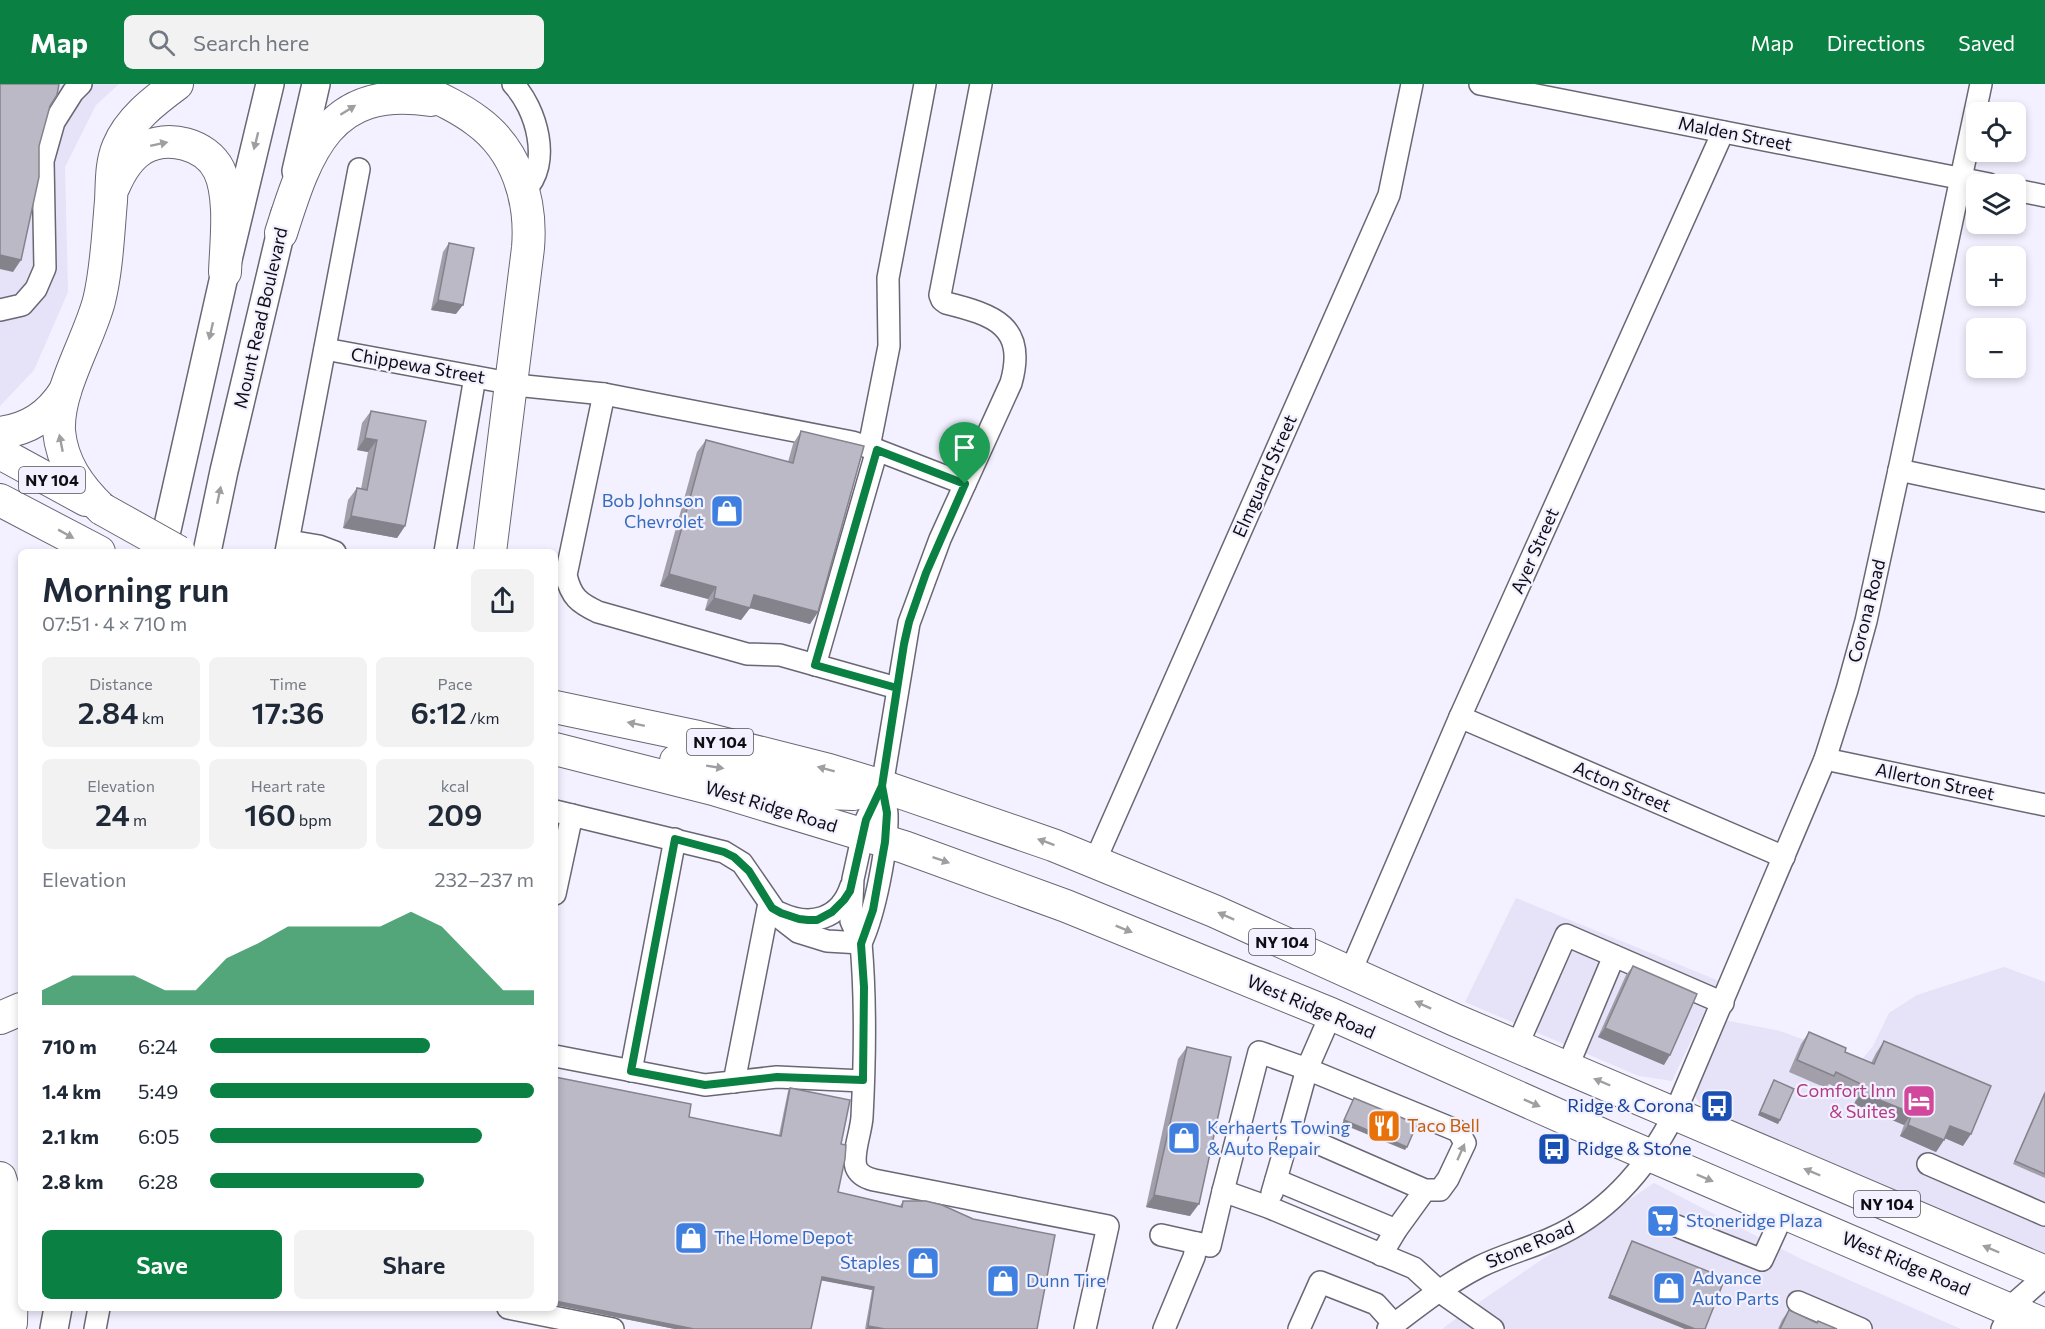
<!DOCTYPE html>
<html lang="en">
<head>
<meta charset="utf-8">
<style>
  :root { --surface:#fff; --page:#f2f2f3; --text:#1f2937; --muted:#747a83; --accent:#0b8043 }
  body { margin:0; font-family:Commissioner,sans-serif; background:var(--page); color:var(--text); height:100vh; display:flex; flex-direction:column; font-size:22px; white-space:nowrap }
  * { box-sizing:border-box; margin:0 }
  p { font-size:20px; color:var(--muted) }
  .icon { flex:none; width:33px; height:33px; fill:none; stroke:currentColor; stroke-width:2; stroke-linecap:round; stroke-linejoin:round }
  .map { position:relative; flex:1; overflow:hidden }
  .panel { position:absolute; left:18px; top:465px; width:540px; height:762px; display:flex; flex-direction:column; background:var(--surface); border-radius:9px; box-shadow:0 3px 9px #0003 }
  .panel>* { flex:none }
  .buttons { position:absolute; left:1966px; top:18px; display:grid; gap:12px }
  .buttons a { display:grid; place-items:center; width:60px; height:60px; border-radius:9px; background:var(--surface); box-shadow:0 3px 9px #0003; font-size:30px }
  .pin { position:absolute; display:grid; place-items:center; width:51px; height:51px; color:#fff; margin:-62px -26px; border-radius:50% 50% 50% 0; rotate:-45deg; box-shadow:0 0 6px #0007 }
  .pin .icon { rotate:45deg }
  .round { display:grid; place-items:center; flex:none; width:63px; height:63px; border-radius:9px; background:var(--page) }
  .headline { display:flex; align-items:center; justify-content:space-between; height:102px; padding:0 24px }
  h1 { font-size:33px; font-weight:600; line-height:45px }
  .metrics { display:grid; grid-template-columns:repeat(3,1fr); gap:9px; height:102px; padding:6px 24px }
  .metrics div { display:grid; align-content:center; border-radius:9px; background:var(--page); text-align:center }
  .metrics b { font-size:30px; font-weight:600 }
  .metrics small { font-size:16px; font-weight:400 }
  .metrics p { font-size:16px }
  .chart { height:168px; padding:12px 24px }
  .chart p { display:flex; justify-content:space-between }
  .chart svg { width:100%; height:108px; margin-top:6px; fill:var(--accent); opacity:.7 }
  .action { display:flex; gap:12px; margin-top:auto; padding:12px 24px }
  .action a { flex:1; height:69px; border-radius:9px; background:var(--accent); color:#fff; font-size:24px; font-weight:600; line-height:69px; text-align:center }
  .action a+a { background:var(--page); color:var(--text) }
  ul { padding:0 24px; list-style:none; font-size:20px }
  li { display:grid; grid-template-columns:96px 72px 1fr; align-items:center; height:45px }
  li i { height:15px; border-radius:8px; background:var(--accent) }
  header { display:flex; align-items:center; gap:36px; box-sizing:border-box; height:84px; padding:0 30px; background:var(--accent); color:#fff }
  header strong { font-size:28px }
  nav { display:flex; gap:33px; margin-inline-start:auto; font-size:21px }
  .search { width:420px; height:54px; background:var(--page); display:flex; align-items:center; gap:15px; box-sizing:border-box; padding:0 21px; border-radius:9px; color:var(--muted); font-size:22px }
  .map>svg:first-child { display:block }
</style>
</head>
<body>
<header>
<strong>Map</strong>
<div class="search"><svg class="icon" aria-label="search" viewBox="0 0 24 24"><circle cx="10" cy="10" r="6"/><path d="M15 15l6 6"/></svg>Search here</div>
<nav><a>Map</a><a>Directions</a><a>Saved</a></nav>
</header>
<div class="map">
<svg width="2045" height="1245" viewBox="0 0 2045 1245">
  <rect width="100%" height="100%" fill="#f3f0ff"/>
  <g fill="#e6e2f7">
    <polygon points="0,0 119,0 96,21 65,83 68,208 34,286 0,322"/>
    <polygon points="1516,814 1719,897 1672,997 1639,992 1465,918"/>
    <polygon points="2004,883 2045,898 2045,1171 1706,1026 1699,1019 1695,1012 1695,1005 1724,936 1780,947 1838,968 1858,980 1873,962 1889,929 1917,911"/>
    <polygon points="1654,1099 1801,1175 1961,1245 1442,1245 1465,1228"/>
  </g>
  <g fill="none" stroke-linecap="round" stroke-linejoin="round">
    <g stroke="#696773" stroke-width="24">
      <g id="minor">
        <path d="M 513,0 C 536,24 553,80 524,107"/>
        <polyline points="1480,0 1989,100"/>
        <polyline points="2016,106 2045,112"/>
        <polyline points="0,226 22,221 36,205 45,184 43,77 54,38 73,8 81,0"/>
        <polyline points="325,265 525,302 604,310 852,358 877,366 965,400"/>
        <path d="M 604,310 L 566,491 C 571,513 579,519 598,528 L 747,570 L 780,571 L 897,604"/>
        <polyline points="869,363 889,262 888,194 925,0"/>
        <polyline points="1899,386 2045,417"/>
        <polyline points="289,457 319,462 335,468"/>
        <polyline points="286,468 359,85"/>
        <polyline points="445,468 475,293"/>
        <polyline points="815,581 877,366"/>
        <polyline points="1460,633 1784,773"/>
        <polyline points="1825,675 2045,721"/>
        <path d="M 555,727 L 724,768 L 742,779 L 780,834 L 798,848 L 827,857 L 861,859 C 866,917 865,976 862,1033 C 861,1049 852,1069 856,1083 C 859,1091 866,1094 874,1096 L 1108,1142 L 1085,1245"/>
        <polyline points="1095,777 1389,111 1412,0"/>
        <polyline points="555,810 572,731"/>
        <path d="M 780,829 C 810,843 840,836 851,802"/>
        <path d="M 861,859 L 851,837 L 853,795 L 866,736 L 882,702 L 909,539 L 940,455 L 1011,299 C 1027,242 994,231 946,219 L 942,216 L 940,211 L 981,0"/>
        <path d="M 861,859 C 875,829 888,763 887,730 C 886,720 884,711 882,702"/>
        <polyline points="1350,889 1460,633 1723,48"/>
        <polyline points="1331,930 1307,985 1259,968 1223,1107 1268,1123 1414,1184 1439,1207 1493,1245"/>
        <polyline points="1517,962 1566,851 1723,919"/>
        <polyline points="555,972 705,1001 777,993 863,997"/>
        <polyline points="1567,984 1614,872"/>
        <polyline points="631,987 675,755"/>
        <polyline points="734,998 769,819"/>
        <polyline points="1928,1080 2045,1131"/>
        <polyline points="1276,1096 1396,1146"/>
        <polyline points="1272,1109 1290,1047"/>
        <polyline points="1659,1135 1762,1176 1784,1128"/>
        <polyline points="1161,1151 1210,1162 1223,1107"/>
        <polyline points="1381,1171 1396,1146 1425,1106 1290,1047 1307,985 1458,1047 1465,1059 1448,1095 1440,1106 1425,1106"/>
        <polyline points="1798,1218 1861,1245"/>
        <polyline points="508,1224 613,1245"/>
        <polyline points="95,1245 99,1224"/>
        <polyline points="1164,1245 1194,1173 1197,1159"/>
        <polyline points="1299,1245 1320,1198 1376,1220 1394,1240"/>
        <path d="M 1388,1245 C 1417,1223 1446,1200 1479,1183 C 1503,1171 1528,1165 1552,1154 C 1609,1129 1647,1084 1675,1029 L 1825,675 L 1847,606 L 1866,537 L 1899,386 L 1981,0"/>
        <polyline points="2002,1245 2016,1218 2041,1196 2045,1189"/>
      </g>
    </g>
    <g stroke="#696773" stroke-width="30">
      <g id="major">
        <polyline points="296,87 316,0"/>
        <polyline points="162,468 225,188 270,0"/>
        <polyline points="207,468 224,387 285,130"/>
        <polyline points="54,1245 58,1224"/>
      </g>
    </g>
    <g stroke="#696773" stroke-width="34">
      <g id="highway">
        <path d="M 408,0 C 431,11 456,21 477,37 C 517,66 532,116 528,164 L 490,468"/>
        <path d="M 114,102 C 120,88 129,73 142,65 C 168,50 206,60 219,86 C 232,113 226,159 225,188"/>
        <path d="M 281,149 C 307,67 329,0 431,16"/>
        <path d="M 0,349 C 29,345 49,332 65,307"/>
        <polyline points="0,369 86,416"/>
        <polyline points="0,416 99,468"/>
        <path d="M 102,425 C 79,403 62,379 59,347 C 57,306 88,258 99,217 C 107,184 108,150 111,117 C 112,99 111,80 118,63 C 129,36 154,17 177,0"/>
        <polyline points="555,623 698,653 829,686 882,702 1053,761 1214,827 1455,936 2045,1188"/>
        <polyline points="555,665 713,705 904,763 1066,822 1331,930 1605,1052 2045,1241"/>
        <polyline points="676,677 751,689 825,709 853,710 874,704"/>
        <polyline points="0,934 21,925"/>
        <path d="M 0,1094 C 16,1139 12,1192 11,1239"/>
      </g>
    </g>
    <use href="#minor" stroke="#fff" stroke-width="21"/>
    <use href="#major" stroke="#fff" stroke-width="27"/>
    <use href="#highway" stroke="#fff" stroke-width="32"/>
    <g stroke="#696773" stroke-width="34" stroke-linecap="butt">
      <polyline id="highway-bridge" points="102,425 179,468"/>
    </g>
    <use href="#highway-bridge" stroke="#fff" stroke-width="32"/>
  </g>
  <g fill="#a29fab">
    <polygon points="449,159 456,230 431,226 443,168"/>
    <polygon points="371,327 405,442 397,454 343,444 348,416 357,404 361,405 368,368 357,366 362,339"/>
    <polygon points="801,347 818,528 810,540 750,524 741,536 705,526 708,515 660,502 697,368 706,356 788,378 793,360"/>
    <polygon points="1633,882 1664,981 1598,953 1626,891"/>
    <polygon points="1809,948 1845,968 1871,979 1876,969 1884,957 1963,1062 1945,1054 1936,1068 1900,1052 1904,1041 1854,1020 1857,1013 1829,1000 1826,1004 1789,988 1801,960"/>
    <polygon points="1187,963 1190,1132 1146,1123 1178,975"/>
    <polygon points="555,993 689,1033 779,1051 788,1007 790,1004 841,1060 838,1108 900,1122 903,1117 973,1135 865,1245 872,1206 821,1196 811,1245 675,1245 555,1221"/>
    <polygon points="1774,996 1780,1036 1778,1040 1758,1031"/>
    <polygon points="2045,1007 2045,1094 2013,1080"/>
    <polygon points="1632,1157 1705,1245 1685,1245 1608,1214 1630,1160"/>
    <polygon points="1789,1226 1817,1239 1837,1245 1778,1245 1782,1236"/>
  </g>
  <g fill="#84828b">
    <polygon points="0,171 21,176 13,188 0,185"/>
    <polygon points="438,216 463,221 456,230 431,226"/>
    <polygon points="365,354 377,356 368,368 357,366"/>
    <polygon points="351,432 405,442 397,454 343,444"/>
    <polygon points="669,490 716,503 708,515 660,502"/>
    <polygon points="754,511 818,528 810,540 750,524 741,536 705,526 714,514"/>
    <polygon points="1605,944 1670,971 1664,981 1598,953"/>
    <polygon points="1862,1009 1912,1029 1904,1041 1854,1020"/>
    <polygon points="1760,1028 1780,1036 1778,1040 1758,1031"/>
    <polygon points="1344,1036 1407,1063 1405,1066 1342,1040"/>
    <polygon points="1908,1041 1944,1056 1936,1068 1900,1052"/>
    <polygon points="1950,1042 1971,1050 1963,1062 1942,1053"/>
    <polygon points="1154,1111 1199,1120 1190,1132 1146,1123"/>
    <polygon points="822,1193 874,1203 872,1206 819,1196"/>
    <polygon points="1610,1211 1695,1245 1685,1245 1608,1214"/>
    <polygon points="555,1217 694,1245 675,1245 555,1221"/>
    <polygon points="868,1242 885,1245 865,1245"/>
  </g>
  <g fill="#bcb9c7" stroke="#84828b" stroke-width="1.5">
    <polygon points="0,0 59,0 57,11 50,22 39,62 39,93 21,176 0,171"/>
    <polygon points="449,159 474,164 463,221 438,216"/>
    <polygon points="371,327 426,337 405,442 351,432 357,404 367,406 377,356 365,354"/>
    <polygon points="801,347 864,362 818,528 754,511 750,524 714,514 716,503 669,490 706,356 793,379"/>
    <polygon points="1633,882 1697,910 1670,971 1605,944"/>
    <polygon points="1809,948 1846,964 1845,968 1874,980 1884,957 1991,1002 1971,1050 1950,1042 1944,1056 1908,1041 1912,1029 1862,1009 1865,1002 1836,988 1834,992 1797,976"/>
    <polygon points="1187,963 1231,973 1199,1120 1154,1111"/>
    <polygon points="555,993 691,1020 689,1033 781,1052 790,1004 850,1016 841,1060 846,1061 845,1075 838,1108 902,1123 903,1117 926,1117 942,1121 973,1135 1055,1151 1037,1245 885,1245 868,1242 874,1203 822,1193 811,1245 694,1245 555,1217"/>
    <polygon points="1774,996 1794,1005 1780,1036 1760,1028"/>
    <polygon points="2045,1009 2045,1090 2015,1077"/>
    <polygon points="1354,1014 1417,1040 1407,1063 1344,1036"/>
    <polygon points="1632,1157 1725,1194 1705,1245 1695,1245 1610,1211"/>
    <polygon points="1789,1226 1817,1239 1818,1237 1837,1245 1780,1245"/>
  </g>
  <defs><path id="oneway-solid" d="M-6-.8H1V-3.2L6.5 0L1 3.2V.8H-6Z" transform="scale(1.5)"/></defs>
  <g fill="#9f9ea0">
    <use href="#oneway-solid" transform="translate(348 26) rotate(-32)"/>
    <use href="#oneway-solid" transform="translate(256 57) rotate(104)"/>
    <use href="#oneway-solid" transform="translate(159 60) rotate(-12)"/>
    <use href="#oneway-solid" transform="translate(211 247) rotate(103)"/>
    <use href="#oneway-solid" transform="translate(61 359) rotate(-101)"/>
    <use href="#oneway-solid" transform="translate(219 411) rotate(-78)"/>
    <use href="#oneway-solid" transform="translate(66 450) rotate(29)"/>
    <use href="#oneway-solid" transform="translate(636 640) rotate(-168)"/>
    <use href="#oneway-solid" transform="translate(715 683) rotate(9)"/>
    <use href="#oneway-solid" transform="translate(826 685) rotate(-165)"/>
    <use href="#oneway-solid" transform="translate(1046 758) rotate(-160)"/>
    <use href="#oneway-solid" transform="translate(941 776) rotate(19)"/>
    <use href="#oneway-solid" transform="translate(1226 832) rotate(-156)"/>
    <use href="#oneway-solid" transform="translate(1124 845) rotate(22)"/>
    <use href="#oneway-solid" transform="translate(1423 921) rotate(-156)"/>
    <use href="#oneway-solid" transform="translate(1602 998) rotate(-157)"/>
    <use href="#oneway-solid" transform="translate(1532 1019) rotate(24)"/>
    <use href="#oneway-solid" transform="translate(1461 1068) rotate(-66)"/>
    <use href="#oneway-solid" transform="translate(1812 1088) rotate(-157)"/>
    <use href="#oneway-solid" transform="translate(1705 1094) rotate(23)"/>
    <use href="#oneway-solid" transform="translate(1991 1165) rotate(-157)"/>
  </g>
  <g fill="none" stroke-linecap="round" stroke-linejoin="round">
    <g stroke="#fff" stroke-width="12">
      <polyline id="route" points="965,400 877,366 815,581 897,604 882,702 866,736 850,807 844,816 832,828 817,836 808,836 799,835 781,829 772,824 749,787 734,773 724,768 675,755 631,987 705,1001 777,993 863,996 864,903 861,860 873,826 885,758 887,729 882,702 904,560 909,538 926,489 965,400"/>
    </g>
    <use href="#route" stroke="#0b8043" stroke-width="8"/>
  </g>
  <defs>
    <g id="shop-square" transform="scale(1.725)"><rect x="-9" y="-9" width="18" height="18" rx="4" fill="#3f7fe0" stroke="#f3f0ff"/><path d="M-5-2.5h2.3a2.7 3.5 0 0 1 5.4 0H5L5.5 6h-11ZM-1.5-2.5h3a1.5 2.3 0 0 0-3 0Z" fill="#fff"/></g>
    <g id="hotel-square" transform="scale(1.725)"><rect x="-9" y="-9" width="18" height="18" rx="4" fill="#d1479c" stroke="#f3f0ff"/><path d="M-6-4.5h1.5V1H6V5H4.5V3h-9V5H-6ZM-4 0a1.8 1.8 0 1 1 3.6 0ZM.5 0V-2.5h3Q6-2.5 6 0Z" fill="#fff"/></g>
    <g id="bus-square" transform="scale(1.725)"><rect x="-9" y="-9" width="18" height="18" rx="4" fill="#1a4fb4" stroke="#f3f0ff"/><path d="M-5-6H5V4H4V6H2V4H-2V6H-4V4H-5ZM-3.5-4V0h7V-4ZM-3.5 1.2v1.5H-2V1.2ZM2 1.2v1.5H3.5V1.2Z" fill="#fff"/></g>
    <g id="restaurant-square" transform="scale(1.725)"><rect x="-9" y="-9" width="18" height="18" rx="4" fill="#e8710a" stroke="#f3f0ff"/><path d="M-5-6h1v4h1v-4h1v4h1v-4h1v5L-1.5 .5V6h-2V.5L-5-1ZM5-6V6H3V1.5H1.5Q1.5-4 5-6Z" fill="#fff"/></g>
    <g id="supermarket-square" transform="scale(1.725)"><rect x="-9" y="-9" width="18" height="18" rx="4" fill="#3f7fe0" stroke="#f3f0ff"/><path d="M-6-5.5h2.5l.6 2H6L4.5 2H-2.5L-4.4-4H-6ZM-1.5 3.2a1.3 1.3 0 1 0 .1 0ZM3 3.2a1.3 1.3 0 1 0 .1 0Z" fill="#fff"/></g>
  </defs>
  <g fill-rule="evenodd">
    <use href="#shop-square" x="727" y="427"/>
    <use href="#hotel-square" x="1919" y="1017"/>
    <use href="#bus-square" x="1717" y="1022"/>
    <use href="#restaurant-square" x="1384" y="1042"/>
    <use href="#shop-square" x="1184" y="1054"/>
    <use href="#bus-square" x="1554" y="1065"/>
    <use href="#supermarket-square" x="1663" y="1137"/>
    <use href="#shop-square" x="691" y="1154"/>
    <use href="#shop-square" x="923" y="1179"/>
    <use href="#shop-square" x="1003" y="1197"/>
    <use href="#shop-square" x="1669" y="1204"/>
  </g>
  <g text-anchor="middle" stroke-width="4.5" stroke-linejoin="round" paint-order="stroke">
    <g fill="#f3f0ff" stroke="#535159" stroke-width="1.5">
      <rect x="19" y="383" width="66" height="26" rx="4.5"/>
      <rect x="687" y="645" width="66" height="26" rx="4.5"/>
      <rect x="1249" y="845" width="66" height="26" rx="4.5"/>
      <rect x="1854" y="1107" width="66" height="26" rx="4.5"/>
    </g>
    <g font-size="16" font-weight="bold" fill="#0e0d12">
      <text x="52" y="402">NY 104</text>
      <text x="720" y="664">NY 104</text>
      <text x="1282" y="864">NY 104</text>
      <text x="1887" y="1126">NY 104</text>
    </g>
    <g font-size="18" fill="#0e0d12" stroke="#f3f0ff">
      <text transform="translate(1735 50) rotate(11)" y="6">Malden Street</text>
      <text transform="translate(261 234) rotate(-77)" y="6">Mount Read Boulevard</text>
      <text transform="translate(418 282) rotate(10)" y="6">Chippewa Street</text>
      <text transform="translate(1265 392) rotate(-66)" y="6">Elmguard Street</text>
      <text transform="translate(1535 467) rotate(-66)" y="6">Ayer Street</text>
      <text transform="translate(1867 527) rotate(-76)" y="6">Corona Road</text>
      <text transform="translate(1935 698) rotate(12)" y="6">Allerton Street</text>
      <text transform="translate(1622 703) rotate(23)" y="6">Acton Street</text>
      <text transform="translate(771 723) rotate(17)" y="6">West Ridge Road</text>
      <text transform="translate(1311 923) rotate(23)" y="6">West Ridge Road</text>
      <text transform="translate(1530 1161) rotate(-23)" y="6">Stone Road</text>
      <text transform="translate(1906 1180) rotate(23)" y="6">West Ridge Road</text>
    </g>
    <g font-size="18" fill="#366cbe" stroke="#f3f0ff" text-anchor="start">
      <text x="704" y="423" text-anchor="end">Bob Johnson<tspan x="704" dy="21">Chevrolet</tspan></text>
      <text x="1207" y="1050">Kerhaerts Towing<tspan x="1207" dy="21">&amp; Auto Repair</tspan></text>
      <text x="1686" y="1143">Stoneridge Plaza</text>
      <text x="714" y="1160">The Home Depot</text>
      <text x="900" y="1185" text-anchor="end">Staples</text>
      <text x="1692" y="1200">Advance<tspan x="1692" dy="21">Auto Parts</tspan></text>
      <text x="1026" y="1203">Dunn Tire</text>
    </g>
    <g font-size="18" fill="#b23c85" stroke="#f3f0ff" text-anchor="end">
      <text x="1896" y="1013">Comfort Inn<tspan x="1896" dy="21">&amp; Suites</tspan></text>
    </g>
    <g font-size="18" fill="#164399" stroke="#f3f0ff" text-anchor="end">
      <text x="1694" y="1028">Ridge &amp; Corona</text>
      <text x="1577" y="1071" text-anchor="start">Ridge &amp; Stone</text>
    </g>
    <g font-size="18" fill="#c56008" stroke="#f3f0ff" text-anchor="start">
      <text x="1407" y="1048">Taco Bell</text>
    </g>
  </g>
</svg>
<div class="buttons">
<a><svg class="icon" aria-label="locate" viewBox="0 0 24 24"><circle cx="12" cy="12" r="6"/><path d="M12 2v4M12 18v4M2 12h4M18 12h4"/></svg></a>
<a><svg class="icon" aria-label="layers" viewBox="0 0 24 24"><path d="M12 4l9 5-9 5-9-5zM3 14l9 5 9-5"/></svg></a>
<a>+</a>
<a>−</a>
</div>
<div class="pin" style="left:965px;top:400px;background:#1e9e55"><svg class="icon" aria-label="arrive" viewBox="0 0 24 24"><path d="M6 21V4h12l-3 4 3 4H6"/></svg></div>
<section class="panel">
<div class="headline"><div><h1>Morning run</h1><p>07:51 · 4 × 710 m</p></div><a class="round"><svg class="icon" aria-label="share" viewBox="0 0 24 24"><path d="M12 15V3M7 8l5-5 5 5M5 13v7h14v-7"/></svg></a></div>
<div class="metrics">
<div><p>Distance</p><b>2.84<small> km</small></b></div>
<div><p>Time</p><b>17:36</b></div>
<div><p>Pace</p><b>6:12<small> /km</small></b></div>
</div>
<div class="metrics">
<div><p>Elevation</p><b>24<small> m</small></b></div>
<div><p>Heart rate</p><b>160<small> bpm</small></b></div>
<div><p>kcal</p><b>209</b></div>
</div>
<div class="chart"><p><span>Elevation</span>232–237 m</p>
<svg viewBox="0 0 160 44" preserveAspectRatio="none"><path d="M0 44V38L10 32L20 32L30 32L40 38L50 38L60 25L70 19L80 12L90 12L100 12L110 12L120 6L130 12L140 25L150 38L160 38V44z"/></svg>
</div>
<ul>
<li><b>710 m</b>6:24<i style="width:68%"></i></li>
<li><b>1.4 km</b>5:49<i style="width:100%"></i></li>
<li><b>2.1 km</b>6:05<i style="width:84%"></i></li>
<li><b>2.8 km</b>6:28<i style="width:66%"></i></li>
</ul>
<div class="action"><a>Save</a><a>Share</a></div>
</section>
</div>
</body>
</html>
